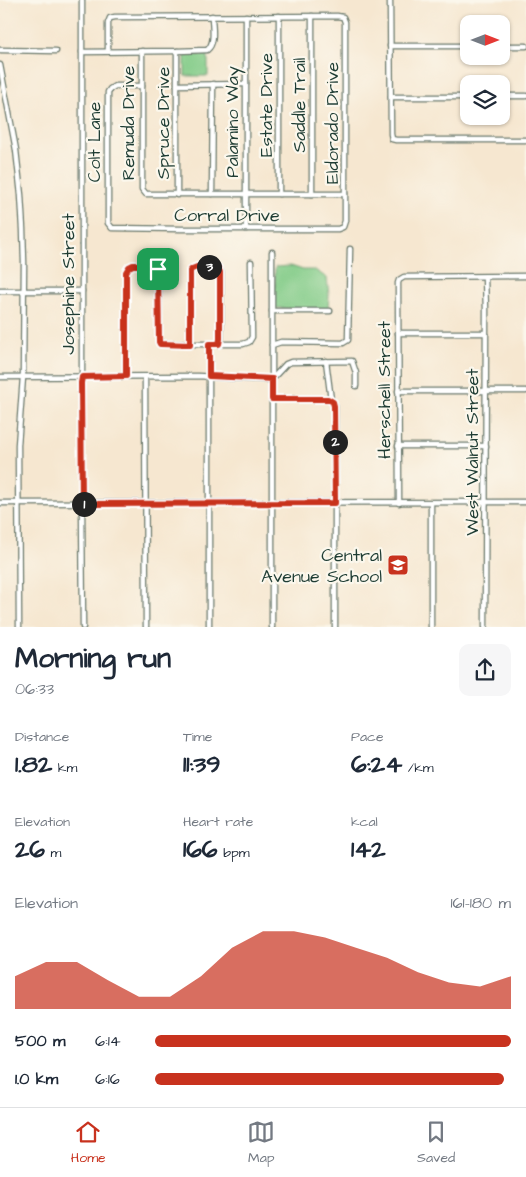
<!DOCTYPE html>
<html lang="en">
<head>
<meta charset="utf-8">
<style>
  :root { --surface:#fff; --page:#f6f6f7; --text:#1f2937; --muted:#747a83; --line:#e0e1e3; --accent:#c8321e }
  body { margin:0; font-family:"Architects Daughter",sans-serif; background:var(--page); color:var(--text); height:100vh; display:flex; flex-direction:column; font-size:19px; white-space:nowrap }
  * { box-sizing:border-box; margin:0 }
  p { font-size:16px; color:var(--muted) }
  .icon { flex:none; width:28px; height:28px; fill:none; stroke:currentColor; stroke-width:2; stroke-linecap:round; stroke-linejoin:round }
  .map { position:relative; height:627px; overflow:hidden }
  .details { display:flex; flex-direction:column; background:var(--surface); flex:1 }
  .details>* { flex:none }
  .needle { width:32px; rotate:90deg }
  .tools { position:absolute; left:460px; top:15px; display:grid; gap:10px }
  .tools a { display:grid; place-items:center; width:50px; height:50px; border-radius:10px; background:var(--surface); box-shadow:0 1px 4px #0004; font-size:25px }
  .pin { position:absolute; display:grid; place-items:center; width:42px; height:42px; color:#fff; margin:-21px; border-radius:10px; box-shadow:0 2px 8px #0006 }
  .km { position:absolute; width:25px; height:25px; margin:-12px; border-radius:50%; background:#222; color:#fff; font-size:14px; line-height:25px; text-align:center }
  .round { display:grid; place-items:center; flex:none; width:52px; height:52px; border-radius:10px; background:var(--page) }
  .overview { display:flex; align-items:center; justify-content:space-between; height:85px; padding:0 15px }
  h1 { font-size:28px; font-weight:800; line-height:38px }
  .figures { display:grid; grid-template-columns:repeat(3,1fr); gap:8px; height:85px; padding:5px 15px }
  .figures div { display:grid; align-content:center }
  .figures b { font-size:25px; font-weight:800 }
  .figures small { font-size:14px; font-weight:400 }
  .figures p { font-size:14px }
  .chart { height:140px; padding:10px 15px }
  .chart p { display:flex; justify-content:space-between }
  .chart svg { width:100%; height:90px; margin-top:5px; fill:var(--accent); opacity:.7 }
  ul { padding:0 15px; list-style:none; font-size:16px }
  li { display:grid; grid-template-columns:80px 60px 1fr; align-items:center; height:38px }
  li i { height:12px; border-radius:6px; background:var(--accent) }
  .tab-bar { display:flex; justify-content:space-around; align-items:center; height:70px; border-top:1px solid var(--line); background:var(--surface); font-size:14px; color:var(--muted) }
  .tab-bar a { display:grid; justify-items:center; gap:2px }
  .tab-bar .on { color:var(--accent) }
  .map>svg:first-child { display:block }
</style>
</head>
<body>
<div class="map">
<svg width="526" height="627" viewBox="0 0 526 627">
  <rect width="100%" height="100%" fill="#fbf7ec"/>
  <filter id="ink" filterUnits="userSpaceOnUse"><feTurbulence type="fractalNoise" baseFrequency=".02" numOctaves="2"/><feDisplacementMap in="SourceGraphic" scale="10" xChannelSelector="R" yChannelSelector="G"/><feConvolveMatrix kernelMatrix="1 2 1 2 8 2 1 2 1" color-interpolation-filters="sRGB"/></filter>
  <filter id="wash" filterUnits="userSpaceOnUse"><feTurbulence type="fractalNoise" baseFrequency=".0096" numOctaves="4" result="noise"/><feDisplacementMap in="SourceGraphic" scale="20" xChannelSelector="R" yChannelSelector="G"/><feGaussianBlur stdDeviation="1.12" result="paint"/><feColorMatrix in="noise" values="0 0 0 0 0 0 0 0 0 0 0 0 0 0 0 0 0 1.4 0 .05"/><feComposite in="paint" operator="in"/></filter>
  <g filter="url(#wash)">
    <rect width="100%" height="100%" fill="#f6e7d0"/>
    <g fill="#84cc89" stroke="#52845e">
      <rect x="185" y="55" width="23" height="21"/>
      <polygon points="291,266 303,270 315,270 327,278 329,295 328,309 275,308 275,267"/>
    </g>
  </g>
  <g filter="url(#ink)">
    <g fill="none" stroke-linecap="round" stroke-linejoin="round">
      <g stroke="#6a786b" stroke-width="7">
        <g id="minor">
          <polyline points="82,0 82,377 81,383 83,627"/>
          <polyline points="390,0 391,134 392,139 396,140 526,140"/>
          <polyline points="246,16 246,229"/>
          <polyline points="390,46 469,46"/>
          <polyline points="501,46 526,46"/>
          <polyline points="0,50 56,51"/>
          <polyline points="108,51 108,23 110,18 115,17 337,16 343,17 345,22 345,221 343,227 338,229 181,229 112,228 108,223 108,92 110,89 115,86 142,86"/>
          <polyline points="142,51 142,189 146,194 345,194"/>
          <polyline points="177,51 177,195"/>
          <path d="M 82,52 L 177,51 L 207,50 C 216,43 212,27 212,16"/>
          <polyline points="0,65 16,150 21,195 23,229 24,262 23,377 18,445 19,627"/>
          <polyline points="177,85 246,84"/>
          <polyline points="501,96 526,96"/>
          <polyline points="391,97 469,97"/>
          <polyline points="212,194 213,84"/>
          <polyline points="279,194 279,16"/>
          <polyline points="312,194 312,16"/>
          <polyline points="485,277 486,310 485,627"/>
          <polyline points="0,291 82,291"/>
          <polyline points="272,311 330,311"/>
          <polyline points="398,333 485,333"/>
          <polyline points="209,344 209,627"/>
          <path d="M 190,345 L 190,274 L 192,269 C 197,267 214,265 218,269 C 219,269 220,271 221,272 L 221,339 L 219,344"/>
          <polyline points="272,345 281,342 343,343 348,340 350,249"/>
          <polyline points="326,361 331,400"/>
          <polyline points="126,376 126,272 129,267 133,265 152,265 156,267 159,272 159,342 160,344 243,344 249,342 252,337 251,262"/>
          <polyline points="0,377 198,376 268,380 272,379 286,364 291,362 352,361 356,373 356,386"/>
          <polyline points="145,377 146,627"/>
          <polyline points="398,391 526,391"/>
          <polyline points="273,399 328,399 333,402 335,406 335,627"/>
          <polyline points="398,446 486,446"/>
          <polyline points="0,503 526,502"/>
          <polyline points="399,503 398,283 399,280 404,277 526,276"/>
          <polyline points="272,627 272,252"/>
          <polyline points="431,627 431,503"/>
        </g>
      </g>
      <use href="#minor" stroke="#fff" stroke-width="4.5"/>
    </g>
  </g>
  <g fill="none" stroke-linecap="round" stroke-linejoin="round" filter="url(#ink)">
    <g stroke="#fff" stroke-width="10">
      <polygon id="route" points="133,265 152,265 158,269 159,342 160,344 190,345 190,271 192,269 197,267 215,267 218,268 220,272 220,339 219,344 209,344 209,376 272,379 272,399 328,399 333,402 334,406 335,503 82,504 81,383 82,377 126,376 126,272 129,267"/>
    </g>
    <use href="#route" stroke="#c8321e" stroke-width="6"/>
  </g>
  <defs>
    <g id="school-square" transform="scale(1.125)"><rect x="-9" y="-9" width="18" height="18" rx="4" fill="#c8321e" stroke="#fbf7ec"/><path d="M0-5L7-2L0 1L-7-2ZM-4 1L0 2.5L4 1V4Q0 6-4 4Z" fill="#fff"/></g>
  </defs>
  <g fill-rule="evenodd">
    <use href="#school-square" x="398" y="565"/>
  </g>
  <g text-anchor="middle" stroke-width="4.5" stroke-linejoin="round" paint-order="stroke">
    <g font-size="18" fill="#1f3d34" stroke="#fbf7ec">
      <text transform="translate(266 105) rotate(-90)" y="6">Estate Drive</text>
      <text transform="translate(299 105) rotate(-90)" y="6">Saddle Trail</text>
      <text transform="translate(232 122) rotate(-90)" y="6">Palamino Way</text>
      <text transform="translate(128 123) rotate(-90)" y="6">Remuda Drive</text>
      <text transform="translate(163 123) rotate(-90)" y="6">Spruce Drive</text>
      <text transform="translate(332 123) rotate(-90)" y="6">Eldorado Drive</text>
      <text transform="translate(94 142) rotate(-90)" y="6">Colt Lane</text>
      <text x="227" y="221">Corral Drive</text>
      <text transform="translate(68 284) rotate(-90)" y="6">Josephine Street</text>
      <text transform="translate(384 390) rotate(-90)" y="6">Herschell Street</text>
      <text transform="translate(472 452) rotate(-90)" y="6">West Walnut Street</text>
    </g>
    <g font-size="18" fill="#1f3d34" stroke="#fbf7ec" text-anchor="end">
      <text x="382" y="561">Central<tspan x="382" dy="21">Avenue School</tspan></text>
    </g>
  </g>
</svg>
<div class="tools">
<a><svg class="needle" viewBox="-14 -14 28 28"><path d="M0-13l5 13h-10z" fill="#e53935"/><path d="M0 13l5-13h-10z" fill="#747a83"/></svg></a>
<a><svg class="icon" aria-label="layers" viewBox="0 0 24 24"><path d="M12 4l9 5-9 5-9-5zM3 14l9 5 9-5"/></svg></a>
</div>
<div class="pin" style="left:158px;top:269px;background:#1e9e55"><svg class="icon" aria-label="arrive" viewBox="0 0 24 24"><path d="M6 21V4h12l-3 4 3 4H6"/></svg></div>
<b class="km" style="left:84px;top:504px">1</b>
<b class="km" style="left:335px;top:442px">2</b>
<b class="km" style="left:209px;top:267px">3</b>
</div>
<section class="details">
<div class="overview"><div><h1>Morning run</h1><p>06:33</p></div><a class="round"><svg class="icon" aria-label="share" viewBox="0 0 24 24"><path d="M12 15V3M7 8l5-5 5 5M5 13v7h14v-7"/></svg></a></div>
<div class="figures">
<div><p>Distance</p><b>1.82<small> km</small></b></div>
<div><p>Time</p><b>11:39</b></div>
<div><p>Pace</p><b>6:24<small> /km</small></b></div>
</div>
<div class="figures">
<div><p>Elevation</p><b>26<small> m</small></b></div>
<div><p>Heart rate</p><b>166<small> bpm</small></b></div>
<div><p>kcal</p><b>142</b></div>
</div>
<div class="chart"><p><span>Elevation</span>161–180 m</p>
<svg viewBox="0 0 160 44" preserveAspectRatio="none"><path d="M0 44V28L10 21L20 21L30 30L40 38L50 38L60 28L70 14L80 6L90 6L100 9L110 14L120 19L130 26L140 31L150 33L160 28V44z"/></svg>
</div>
<ul>
<li><b>500 m</b>6:14<i style="width:100%"></i></li>
<li><b>1.0 km</b>6:16<i style="width:98%"></i></li>
</ul>
</section>
<nav class="tab-bar">
<a class="on"><svg class="icon" aria-label="home" viewBox="0 0 24 24"><path d="M3 11l9-7 9 7M6 9v11h12V9"/></svg>Home</a>
<a><svg class="icon" aria-label="map" viewBox="0 0 24 24"><path d="M3 6l6-2 6 2 6-2v14l-6 2-6-2-6 2zM9 4v14M15 6v14"/></svg>Map</a>
<a><svg class="icon" aria-label="saved" viewBox="0 0 24 24"><path d="M7 4h10v16l-5-4-5 4z"/></svg>Saved</a>
</nav>
</body>
</html>
